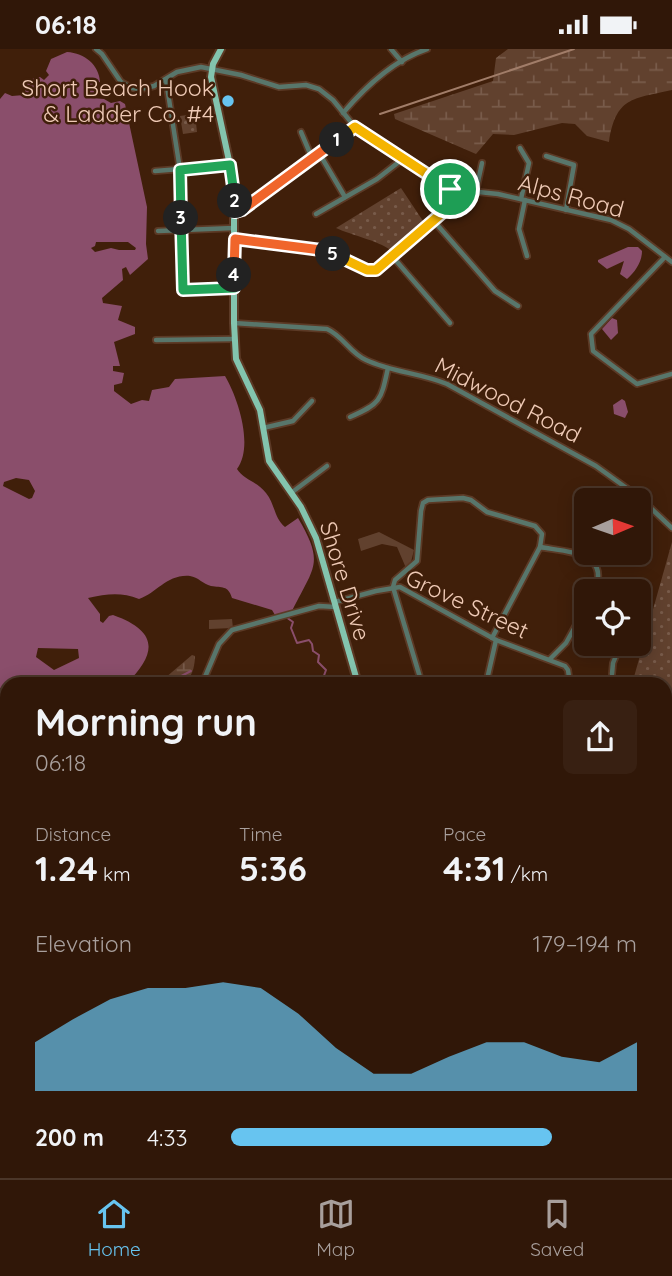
<!DOCTYPE html>
<html lang="en">
<head>
<meta charset="utf-8">
<style>
  :root { --surface:#301708; --page:#382012; --text:#f1f3f6; --muted:#a89f9c; --line:#4b3629; --accent:#67c4f0 }
  body { margin:0; font-family:Quicksand,sans-serif; background:var(--page); color:var(--text); height:100vh; display:flex; flex-direction:column; font-size:26px; white-space:nowrap }
  * { box-sizing:border-box; margin:0 }
  p { font-size:23px; color:var(--muted) }
  .icon { flex:none; width:38px; height:38px; fill:none; stroke:currentColor; stroke-width:2; stroke-linecap:round; stroke-linejoin:round }
  .map { position:relative; flex:1; overflow:hidden }
  .drawer { position:absolute; left:0px; top:628px; width:672px; height:502px; display:flex; flex-direction:column; background:var(--surface); border-radius:21px 21px 0 0; box-shadow:0 4px 18px #0003,0 0 0 2px var(--line) }
  .drawer>* { flex:none }
  .needle { width:46px; rotate:88deg }
  .controls { position:absolute; left:574px; top:439px; display:grid; gap:14px }
  .controls a { display:grid; place-items:center; width:77px; height:77px; border-radius:10px; background:var(--surface); box-shadow:0 4px 18px #0003,0 0 0 2px var(--line); font-size:35px }
  .pin { position:absolute; display:grid; place-items:center; width:60px; height:60px; color:#fff; margin:-30px; border:4px solid #fff; border-radius:50%; box-shadow:0 2px 7px #0007 }
  .km { position:absolute; width:35px; height:35px; margin:-18px; border-radius:50%; background:#222; color:#fff; font-size:19px; line-height:35px; text-align:center }
  .round { display:grid; place-items:center; flex:none; width:74px; height:74px; border-radius:10px; background:var(--page) }
  .overview { display:flex; align-items:center; justify-content:space-between; height:119px; padding:0 35px }
  h1 { font-size:38px; font-weight:700; line-height:52px }
  .metrics { display:grid; grid-template-columns:repeat(3,1fr); gap:10px; height:119px; padding:7px 35px }
  .metrics div { display:grid; align-content:center }
  .metrics b { font-size:35px; font-weight:700 }
  .metrics small { font-size:19px; font-weight:400 }
  .metrics p { font-size:19px }
  .chart { height:196px; padding:14px 35px }
  .chart p { display:flex; justify-content:space-between }
  .chart svg { width:100%; height:126px; margin-top:7px; fill:var(--accent); opacity:.7 }
  ul { padding:0 35px; list-style:none; font-size:23px }
  li { display:grid; grid-template-columns:112px 84px 1fr; align-items:center; height:52px }
  li i { height:18px; border-radius:9px; background:var(--accent) }
  .status { display:flex; justify-content:space-between; align-items:center; height:49px; padding:0 35px; background:var(--surface); direction:ltr }
  .status svg { height:19px; fill:currentColor }
  .menu { display:flex; justify-content:space-around; align-items:center; height:98px; border-top:2px solid var(--line); background:var(--surface); font-size:19px; color:var(--muted) }
  .menu a { display:grid; justify-items:center; gap:4px }
  .menu .active { color:var(--accent) }
  .map>svg:first-child { display:block }
</style>
</head>
<body>
<div class="status"><b>06:18</b><svg viewBox="0 0 49 12"><path d="M0 12V9h3v3zM5 12V6h3v6zM10 12V3h3v9zM15 12V0h3v12zM26 1h20v11H26zM47 4h2v5h-2z"/></svg></div>
<div class="map">
<svg width="672" height="1129" viewBox="0 0 672 1129">
  <defs>
    <pattern id="wetland-marsh" width="20" height="14" patternUnits="userSpaceOnUse" patternTransform="scale(1.75)"><rect width="20" height="14" fill="#61412e"/><path d="M1 5h8M5 5V1M11 12h8M15 12V8" fill="none" stroke="#785b4a"/></pattern>
    <pattern id="park-dots" width="8" height="8" patternUnits="userSpaceOnUse" patternTransform="scale(1.75)"><rect width="8" height="8" fill="#61412e"/><path d="M2 2h.1M6 6h.1" fill="none" stroke="#785b4a" stroke-width="1.8" stroke-linecap="round"/></pattern>
  </defs>
  <rect width="100%" height="100%" fill="#401f0a"/>
  <g fill="#61412e">
    <polygon points="379,483 414,501 411,513 406,519 397,498 382,495 361,502 358,490"/>
    <polygon points="232,570 233,579 209,580 209,571"/>
  </g>
  <g fill="url(#wetland-marsh)">
    <path d="M 508,0 L 672,0 L 672,41 C 632,50 616,48 609,93 L 587,87 L 575,75 L 562,74 L 514,86 L 493,85 L 476,105 L 395,70 L 394,65 L 493,32 L 496,9 Z"/>
    <path d="M 192,606 L 195,607 C 194,635 182,635 158,635 Z"/>
    <polygon points="0,798 7,798 7,865 0,868"/>
  </g>
  <g fill="url(#park-dots)">
    <polygon points="195,65 197,83 183,85 180,67"/>
    <path d="M 401,139 L 425,175 L 393,203 C 383,193 351,186 336,179 Z"/>
    <polygon points="672,493 672,962 665,958 665,635 632,635"/>
  </g>
  <g fill="#8a4e6b" fill-rule="evenodd">
    <path d="M 67,3 C 85,4 99,16 100,33 L 92,35 L 96,38 L 96,43 L 91,46 L 91,49 L 104,50 L 111,54 L 120,52 L 125,55 L 147,158 L 146,195 L 148,210 L 130,226 L 126,218 L 122,220 L 123,231 L 102,249 L 103,254 L 122,257 L 118,271 L 135,278 L 135,285 L 114,293 L 120,317 L 113,317 L 113,322 L 124,324 L 122,334 L 114,336 L 114,342 L 131,355 L 142,351 L 149,352 L 152,341 L 169,338 L 175,330 L 225,327 C 238,349 254,397 237,420 C 244,431 258,433 266,444 C 275,455 274,469 285,478 L 298,469 C 325,515 314,517 292,562 L 275,566 L 272,561 L 232,549 C 228,536 222,539 211,537 C 203,535 198,528 190,527 C 167,525 157,544 139,550 C 121,543 107,545 88,549 L 100,565 L 100,572 L 103,574 L 109,567 L 113,566 C 158,582 158,604 126,635 L 7,635 L 7,643 L 0,639 L 0,50 L 5,44 L 12,47 L 24,46 L 28,31 L 40,28 L 44,31 L 49,26 L 46,22 L 51,10 ZM 96,193 L 128,193 L 136,199 L 135,201 L 119,201 L 111,199 L 95,203 L 91,199 L 95,197 ZM 16,429 L 29,431 L 35,442 L 32,449 L 29,450 L 3,437 L 4,433 ZM 38,599 L 78,600 L 79,609 L 54,621 L 36,608 Z"/>
    <path d="M 628,198 L 638,198 L 642,202 C 642,213 635,223 627,230 L 620,225 L 624,212 L 607,220 L 598,213 L 598,211 Z"/>
    <polygon points="612,269 617,271 618,284 611,291 602,280"/>
    <polygon points="622,350 625,352 628,363 625,369 614,365 613,356"/>
    <polygon points="0,1021 7,1025 7,1105 0,1093"/>
    <polygon points="21,1124 98,1124 104,1129 15,1129 13,1127 22,1127 24,1126"/>
    <polygon points="195,1124 248,1124 245,1129 196,1129"/>
    <polygon points="365,1124 438,1124 442,1129 364,1129"/>
  </g>
  <g fill="none" stroke-linecap="round" stroke-linejoin="round">
    <g stroke="#8a4e6b" stroke-width="2">
      <polyline points="286,568 293,573 291,579 297,594 309,591 312,595 313,602 319,606 318,613 326,621 321,635"/>
      <polyline points="166,635 191,622"/>
      <polyline points="0,761 3,762"/>
      <polyline points="0,812 7,810"/>
    </g>
    <g stroke="#5c3a26" stroke-width="8">
      <g id="minor">
        <polyline points="96,0 102,5 121,33 132,39 141,40 154,37 177,23 201,18 241,26 279,38 306,36 319,40 333,51 355,78 450,140 498,145 611,171 629,180 672,213"/>
        <polyline points="391,0 402,13"/>
        <polyline points="166,31 180,121 183,241 234,239"/>
        <path d="M 343,64 C 365,38 394,11 427,0"/>
        <polyline points="301,83 312,109"/>
        <polyline points="520,99 529,114 521,150"/>
        <polyline points="319,104 345,148"/>
        <polyline points="546,107 574,116 566,161"/>
        <polyline points="155,122 230,116"/>
        <polyline points="476,142 482,114"/>
        <polyline points="525,151 519,180 527,207"/>
        <polyline points="235,162 241,161 355,78"/>
        <polyline points="316,165 377,130 404,109"/>
        <polyline points="433,171 495,242 518,257"/>
        <polyline points="158,182 234,179"/>
        <polyline points="235,190 321,201 367,221 376,221 447,159 450,140"/>
        <polyline points="392,207 450,274"/>
        <polyline points="665,208 591,285 593,302 637,335 672,325"/>
        <path d="M 234,274 L 327,280 C 343,287 350,304 366,311 C 391,323 421,324 447,335 L 596,417 L 639,448 L 672,479"/>
        <polyline points="156,291 234,290"/>
        <path d="M 350,368 C 381,355 381,351 388,319"/>
        <polyline points="263,379 293,372 312,352"/>
        <polyline points="291,444 327,417"/>
        <path d="M 540,498 C 567,503 612,503 594,542"/>
        <polyline points="335,553 376,542 400,538 496,591 565,617 568,621 570,635"/>
        <polyline points="550,610 566,594 586,558"/>
        <polyline points="612,625 613,614 621,595"/>
        <polyline points="202,635 219,595 232,581 319,557 336,558"/>
        <polyline points="422,635 393,538 395,531 417,512 421,462 423,454 428,451 463,449 471,451 487,463 535,477 542,485 540,498 492,589"/>
        <polyline points="486,635 496,591"/>
        <polyline points="0,731 7,734"/>
        <polyline points="0,918 7,921"/>
        <polyline points="665,1068 672,1059"/>
        <polyline points="294,1124 302,1129"/>
        <polyline points="459,1124 463,1129"/>
        <polyline points="584,1124 586,1129"/>
        <polyline points="326,1129 328,1124"/>
        <polyline points="485,1129 492,1124"/>
      </g>
    </g>
    <g stroke="#5c3a26" stroke-width="10">
      <g id="major">
        <polyline points="221,0 213,15 211,28 234,135 234,274 236,310 260,361 269,412 301,458 316,489 358,635"/>
        <polyline points="665,1024 672,1027"/>
      </g>
    </g>
    <use href="#minor" stroke="#58766b" stroke-width="4.5"/>
    <use href="#major" stroke="#83c4ae" stroke-width="6"/>
    <polyline stroke="#a17d69" stroke-width="2" points="380,65 574,0"/>
  </g>
  <g fill="none" stroke-linecap="round" stroke-linejoin="round">
    <g stroke="#fff" stroke-width="14">
      <polyline id="split-1" points="337,91 355,78 450,140"/>
    </g>
    <g stroke="#fff" stroke-width="14">
      <polyline id="split-2" points="235,152 235,163 242,161 337,91"/>
    </g>
    <g stroke="#fff" stroke-width="14">
      <polyline id="split-3" points="181,169 180,121 230,116 235,152"/>
    </g>
    <g stroke="#fff" stroke-width="14">
      <polyline id="split-4" points="181,169 183,241 234,239 234,226"/>
    </g>
    <g stroke="#fff" stroke-width="14">
      <polyline id="split-5" points="234,226 235,190 321,201 333,205"/>
    </g>
    <g stroke="#fff" stroke-width="14">
      <polyline id="split-6" points="333,205 367,221 376,221 442,164 449,155 450,140"/>
    </g>
    <use href="#split-1" stroke="#f5b400" stroke-width="9"/>
    <use href="#split-2" stroke="#f0652b" stroke-width="9"/>
    <use href="#split-3" stroke="#22a559" stroke-width="9"/>
    <use href="#split-4" stroke="#22a559" stroke-width="9"/>
    <use href="#split-5" stroke="#f0652b" stroke-width="9"/>
    <use href="#split-6" stroke="#f5b400" stroke-width="9"/>
  </g>
  <circle fill="#67c4f0" stroke="#401f0a" stroke-width="2.5" cx="228" cy="52" r="7"/>
  <g text-anchor="middle" stroke-width="5" stroke-linejoin="round" paint-order="stroke">
    <g font-size="23" fill="#efcab6" stroke="#401f0a" text-anchor="end">
      <text x="214" y="47">Short Beach Hook<tspan x="214" dy="26">&amp; Ladder Co. #4</tspan></text>
    </g>
    <g font-size="23" fill="#efcab6" stroke="#401f0a">
      <text transform="translate(571 147) rotate(15)" y="8">Alps Road</text>
      <text transform="translate(508 351) rotate(27)" y="8">Midwood Road</text>
      <text transform="translate(345 532) rotate(73)" y="8">Shore Drive</text>
      <text transform="translate(467 555) rotate(25)" y="8">Grove Street</text>
    </g>
  </g>
</svg>
<div class="controls">
<a><svg class="needle" viewBox="-14 -14 28 28"><path d="M0-13l5 13h-10z" fill="#e53935"/><path d="M0 13l5-13h-10z" fill="#a89f9c"/></svg></a>
<a><svg class="icon" aria-label="locate" viewBox="0 0 24 24"><circle cx="12" cy="12" r="6"/><path d="M12 2v4M12 18v4M2 12h4M18 12h4"/></svg></a>
</div>
<div class="pin" style="left:450px;top:140px;background:#1e9e55"><svg class="icon" aria-label="arrive" viewBox="0 0 24 24"><path d="M6 21V4h12l-3 4 3 4H6"/></svg></div>
<b class="km" style="left:337px;top:91px">1</b>
<b class="km" style="left:235px;top:152px">2</b>
<b class="km" style="left:181px;top:169px">3</b>
<b class="km" style="left:234px;top:226px">4</b>
<b class="km" style="left:333px;top:205px">5</b>
<section class="drawer">
<div class="overview"><div><h1>Morning run</h1><p>06:18</p></div><a class="round"><svg class="icon" aria-label="share" viewBox="0 0 24 24"><path d="M12 15V3M7 8l5-5 5 5M5 13v7h14v-7"/></svg></a></div>
<div class="metrics">
<div><p>Distance</p><b>1.24<small> km</small></b></div>
<div><p>Time</p><b>5:36</b></div>
<div><p>Pace</p><b>4:31<small> /km</small></b></div>
</div>
<div class="chart"><p><span>Elevation</span>179–194 m</p>
<svg viewBox="0 0 160 44" preserveAspectRatio="none"><path d="M0 44V27L10 19L20 12L30 8L40 8L50 6L60 8L70 17L80 29L90 38L100 38L110 32L120 27L130 27L140 32L150 34L160 27V44z"/></svg>
</div>
<ul>
<li><b>200 m</b>4:33<i style="width:79%"></i></li>
</ul>
</section>
</div>
<nav class="menu">
<a class="active"><svg class="icon" aria-label="home" viewBox="0 0 24 24"><path d="M3 11l9-7 9 7M6 9v11h12V9"/></svg>Home</a>
<a><svg class="icon" aria-label="map" viewBox="0 0 24 24"><path d="M3 6l6-2 6 2 6-2v14l-6 2-6-2-6 2zM9 4v14M15 6v14"/></svg>Map</a>
<a><svg class="icon" aria-label="saved" viewBox="0 0 24 24"><path d="M7 4h10v16l-5-4-5 4z"/></svg>Saved</a>
</nav>
</body>
</html>
